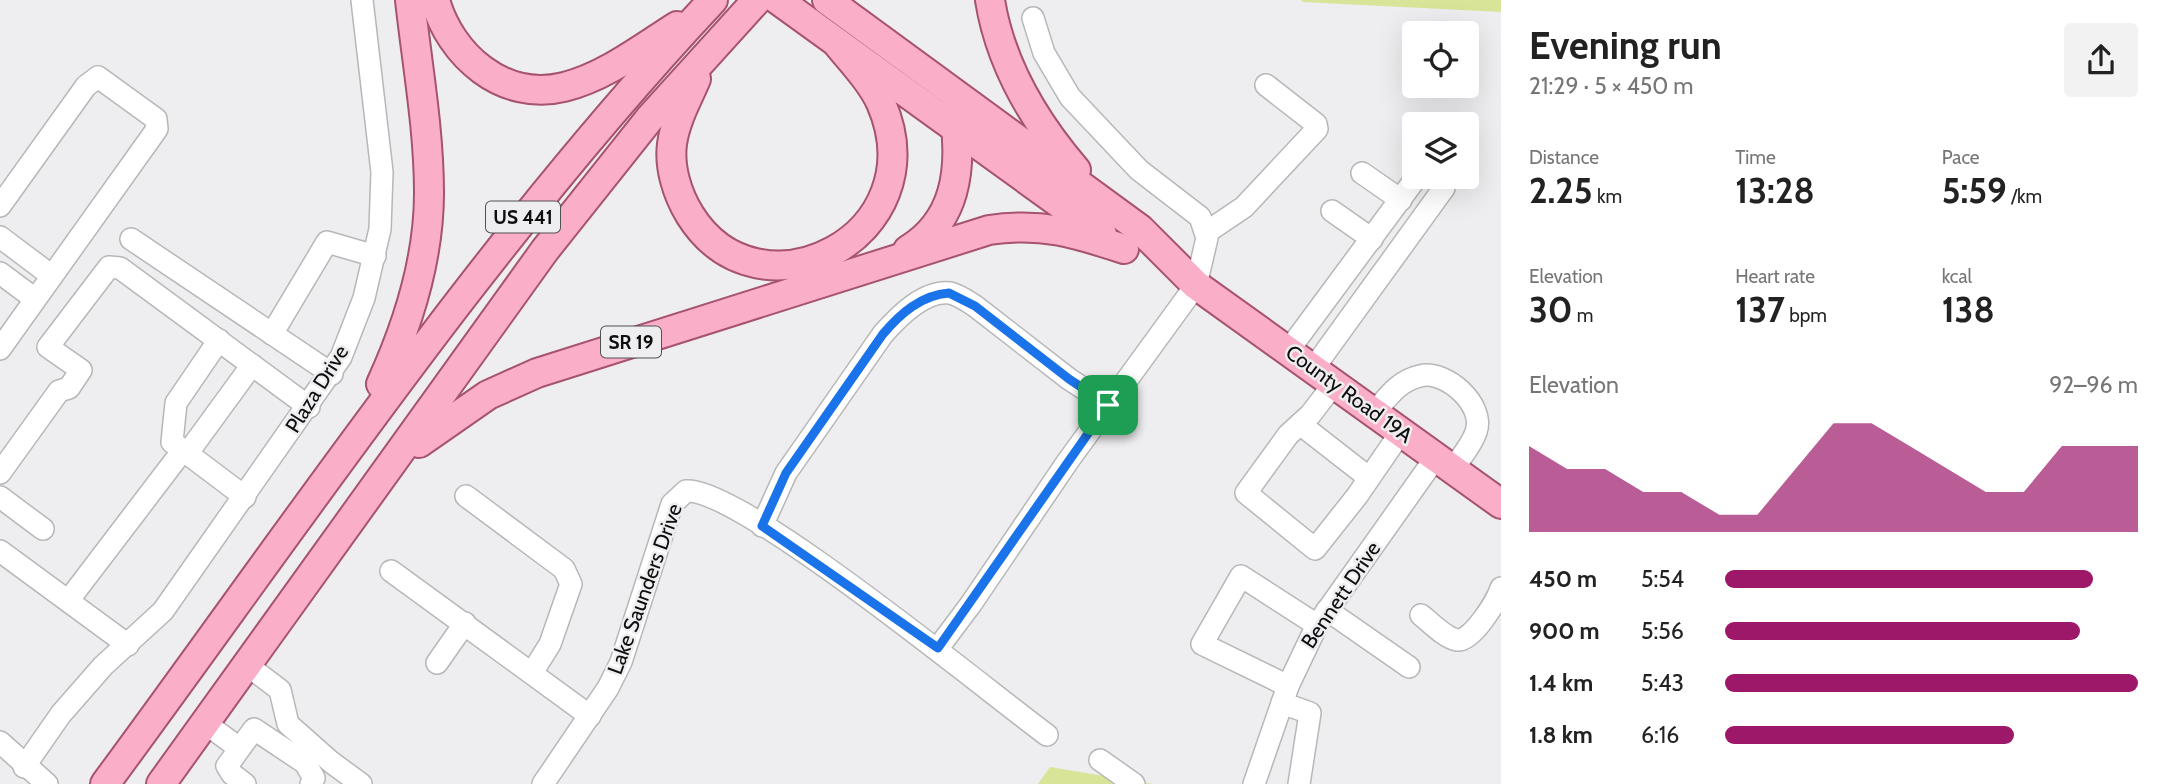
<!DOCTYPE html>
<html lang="en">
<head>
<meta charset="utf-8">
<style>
  :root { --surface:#fff; --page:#f2f2f2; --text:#222; --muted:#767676; --accent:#9d1869 }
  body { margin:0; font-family:Cabin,sans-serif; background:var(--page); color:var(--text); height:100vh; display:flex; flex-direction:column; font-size:26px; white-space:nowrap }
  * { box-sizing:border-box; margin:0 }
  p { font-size:23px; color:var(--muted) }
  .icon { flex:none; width:38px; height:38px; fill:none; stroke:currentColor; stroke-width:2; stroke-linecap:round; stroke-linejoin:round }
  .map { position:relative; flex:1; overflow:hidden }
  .panel { display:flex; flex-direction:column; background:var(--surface); width:665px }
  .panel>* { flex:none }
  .tools { position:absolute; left:1402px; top:21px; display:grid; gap:14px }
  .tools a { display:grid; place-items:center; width:77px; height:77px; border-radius:7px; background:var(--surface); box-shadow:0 7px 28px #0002; font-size:35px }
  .pin { position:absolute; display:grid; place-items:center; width:60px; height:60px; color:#fff; margin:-30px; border-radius:14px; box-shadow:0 4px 10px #0006 }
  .round { display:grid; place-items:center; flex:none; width:74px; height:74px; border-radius:7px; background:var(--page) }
  .summary { display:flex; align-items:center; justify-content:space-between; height:119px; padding:0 28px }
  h1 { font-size:38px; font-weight:800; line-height:52px }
  .stats { display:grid; grid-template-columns:repeat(3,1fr); gap:10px; height:119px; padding:7px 28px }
  .stats div { display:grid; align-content:center }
  .stats b { font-size:35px; font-weight:800 }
  .stats small { font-size:19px; font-weight:400 }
  .stats p { font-size:19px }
  .chart { height:196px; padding:14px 28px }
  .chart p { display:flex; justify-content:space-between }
  .chart svg { width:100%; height:126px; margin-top:7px; fill:var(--accent); opacity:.7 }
  ul { padding:0 28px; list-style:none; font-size:23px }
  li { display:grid; grid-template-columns:112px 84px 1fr; align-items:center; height:52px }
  li i { height:18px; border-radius:9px; background:var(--accent) }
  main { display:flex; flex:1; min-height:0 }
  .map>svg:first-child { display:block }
</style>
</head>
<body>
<main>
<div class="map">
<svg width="1501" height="784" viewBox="0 0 1501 784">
  <rect width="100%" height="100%" fill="#eeeef0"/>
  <g fill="#d8e598">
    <polygon points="1301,0 1501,0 1501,12 1303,2"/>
    <polygon points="1050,767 1153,784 1038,784"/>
  </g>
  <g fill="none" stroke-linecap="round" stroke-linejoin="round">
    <g stroke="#b7b7b8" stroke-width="24">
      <g id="minor">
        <polyline points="1362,173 1401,200"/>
        <polyline points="0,206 86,86 98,77 156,119 157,129 0,349"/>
        <polyline points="1332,211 1372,239"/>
        <polyline points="1207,232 1244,207 1317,129 1316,124 1266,85"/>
        <polyline points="0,237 52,276"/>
        <polyline points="131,239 332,374"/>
        <polyline points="0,273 35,299"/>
        <polyline points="272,334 327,242 375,256"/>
        <polyline points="219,340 176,403 172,442 245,497"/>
        <polyline points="1288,351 1416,178"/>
        <polyline points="1313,369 1444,188"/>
        <polyline points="1334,384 1310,415 1288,435 1246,493 1315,549 1357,496 1401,432"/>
        <path d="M 1374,413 C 1388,397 1398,381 1420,376 C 1445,369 1486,405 1476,432 C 1472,445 1460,458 1453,469"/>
        <polyline points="1300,424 1368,477"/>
        <polyline points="187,454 252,365"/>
        <polyline points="0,473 59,391 69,388 81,370 48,347 109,267 120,268 309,407"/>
        <polyline points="466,496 564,569 571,584 550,644 532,673"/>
        <polyline points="0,497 43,529"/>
        <path d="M 762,526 L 786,473 L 883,334 C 898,317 924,290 950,293 C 959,295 967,301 975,306 L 1069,379 L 1109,405"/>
        <polyline points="0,551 128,645"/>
        <polyline points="391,571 590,716"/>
        <polyline points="68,601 183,450"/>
        <polyline points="1327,610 1409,667"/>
        <path d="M 1421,615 C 1430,622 1445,638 1457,640 C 1472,642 1497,601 1501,588"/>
        <polyline points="938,648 971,604 1068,461 1196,285 1207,238 1200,217 1139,170 1070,97 1044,53 1033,18"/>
        <polyline points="437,663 465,623"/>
        <polyline points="247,665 280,690 288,724 331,762 361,784"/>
        <polyline points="1288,686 1202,644 1241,576 1317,625"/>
        <polyline points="1282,703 1310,713 1299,784"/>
        <polyline points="205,723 239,748"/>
        <polyline points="0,742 47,784"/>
        <polyline points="1100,760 1134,784"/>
        <polyline points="24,767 61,714 103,666 163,611 341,357 364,298 380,229 382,172 362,0"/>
        <polyline points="245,784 232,774 227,766 254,729 305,763 314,778 311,784"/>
        <path d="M 543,784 L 608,688 L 621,662 L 672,504 L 686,491 C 739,486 991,694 1047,735"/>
        <polyline points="1254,784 1288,686 1317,625 1436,457"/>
      </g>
    </g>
    <g stroke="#a6536f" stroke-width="32">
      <g id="major">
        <path d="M 435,0 C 450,55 503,102 564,87 C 605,77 642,48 677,26"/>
        <polyline points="778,0 1102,234"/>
        <polyline points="827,0 1140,229 1196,285 1501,504"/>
        <path d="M 990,0 C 1000,63 1035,122 1076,170"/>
        <path d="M 696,79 C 687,100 675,121 672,144 C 669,167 677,194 690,215 C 760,327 939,236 881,103 C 871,81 852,62 837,43"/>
        <path d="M 908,250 C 956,221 962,170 955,117"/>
        <path d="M 381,384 C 408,325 429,259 429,193 C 429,129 417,64 410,0"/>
        <path d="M 419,443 L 488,395 L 537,373 L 989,230 C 1041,222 1075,233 1124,249"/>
        <path d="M 105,784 C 302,517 486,242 713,0"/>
        <polyline points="161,784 545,250 650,118 757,0"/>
      </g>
    </g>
    <use href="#minor" stroke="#fff" stroke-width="21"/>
    <use href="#major" stroke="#fbaec8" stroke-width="28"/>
  </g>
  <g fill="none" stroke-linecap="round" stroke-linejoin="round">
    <g stroke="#fff" stroke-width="14">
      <path id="route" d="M 949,293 L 975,306 L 1069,379 L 1108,405 L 938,648 L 762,526 L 786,473 L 883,334 C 900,314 921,295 949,293 Z"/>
    </g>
    <use href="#route" stroke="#1a73e8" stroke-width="9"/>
  </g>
  <g text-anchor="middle" stroke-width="5" stroke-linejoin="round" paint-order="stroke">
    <g fill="#eeeef0" stroke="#515152" stroke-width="2">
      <rect x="486" y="201.5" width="74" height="31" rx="5"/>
      <rect x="601" y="326.5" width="60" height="31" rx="5"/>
    </g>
    <g font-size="19" font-weight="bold" fill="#0e0e0f">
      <text x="523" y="224">US 441</text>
      <text x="631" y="349">SR 19</text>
    </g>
    <g font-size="21" fill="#0e0e0f" stroke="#eeeef0">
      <text transform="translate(317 389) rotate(-58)" y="7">Plaza Drive</text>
      <text transform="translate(1349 394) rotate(36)" y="7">County Road 19A</text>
      <text transform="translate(645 589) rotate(-70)" y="7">Lake Saunders Drive</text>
      <text transform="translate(1341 595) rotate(-56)" y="7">Bennett Drive</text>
    </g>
  </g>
</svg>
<div class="tools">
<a><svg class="icon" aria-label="locate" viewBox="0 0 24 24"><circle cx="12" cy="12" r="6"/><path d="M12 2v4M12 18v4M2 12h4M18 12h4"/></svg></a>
<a><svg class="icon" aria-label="layers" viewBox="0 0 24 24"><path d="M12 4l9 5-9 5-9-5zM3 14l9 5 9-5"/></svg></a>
</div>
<div class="pin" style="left:1108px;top:405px;background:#1e9e55"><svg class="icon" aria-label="arrive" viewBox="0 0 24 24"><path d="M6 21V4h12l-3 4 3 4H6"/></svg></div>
</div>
<section class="panel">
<div class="summary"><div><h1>Evening run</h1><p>21:29 · 5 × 450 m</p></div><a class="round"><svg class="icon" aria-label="share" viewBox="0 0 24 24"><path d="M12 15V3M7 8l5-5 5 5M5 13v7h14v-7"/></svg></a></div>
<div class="stats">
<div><p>Distance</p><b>2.25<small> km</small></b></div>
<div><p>Time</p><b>13:28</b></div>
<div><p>Pace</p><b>5:59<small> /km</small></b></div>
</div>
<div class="stats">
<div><p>Elevation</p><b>30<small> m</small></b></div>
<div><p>Heart rate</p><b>137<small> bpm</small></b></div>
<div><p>kcal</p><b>138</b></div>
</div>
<div class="chart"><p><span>Elevation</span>92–96 m</p>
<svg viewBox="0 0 160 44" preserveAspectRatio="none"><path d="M0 44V14L10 22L20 22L30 30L40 30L50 38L60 38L70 22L80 6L90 6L100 14L110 22L120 30L130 30L140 14L150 14L160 14V44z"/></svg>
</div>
<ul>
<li><b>450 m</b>5:54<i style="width:89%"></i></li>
<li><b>900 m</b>5:56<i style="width:86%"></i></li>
<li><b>1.4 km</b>5:43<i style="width:100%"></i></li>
<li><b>1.8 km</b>6:16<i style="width:70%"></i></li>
</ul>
</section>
</main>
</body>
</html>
